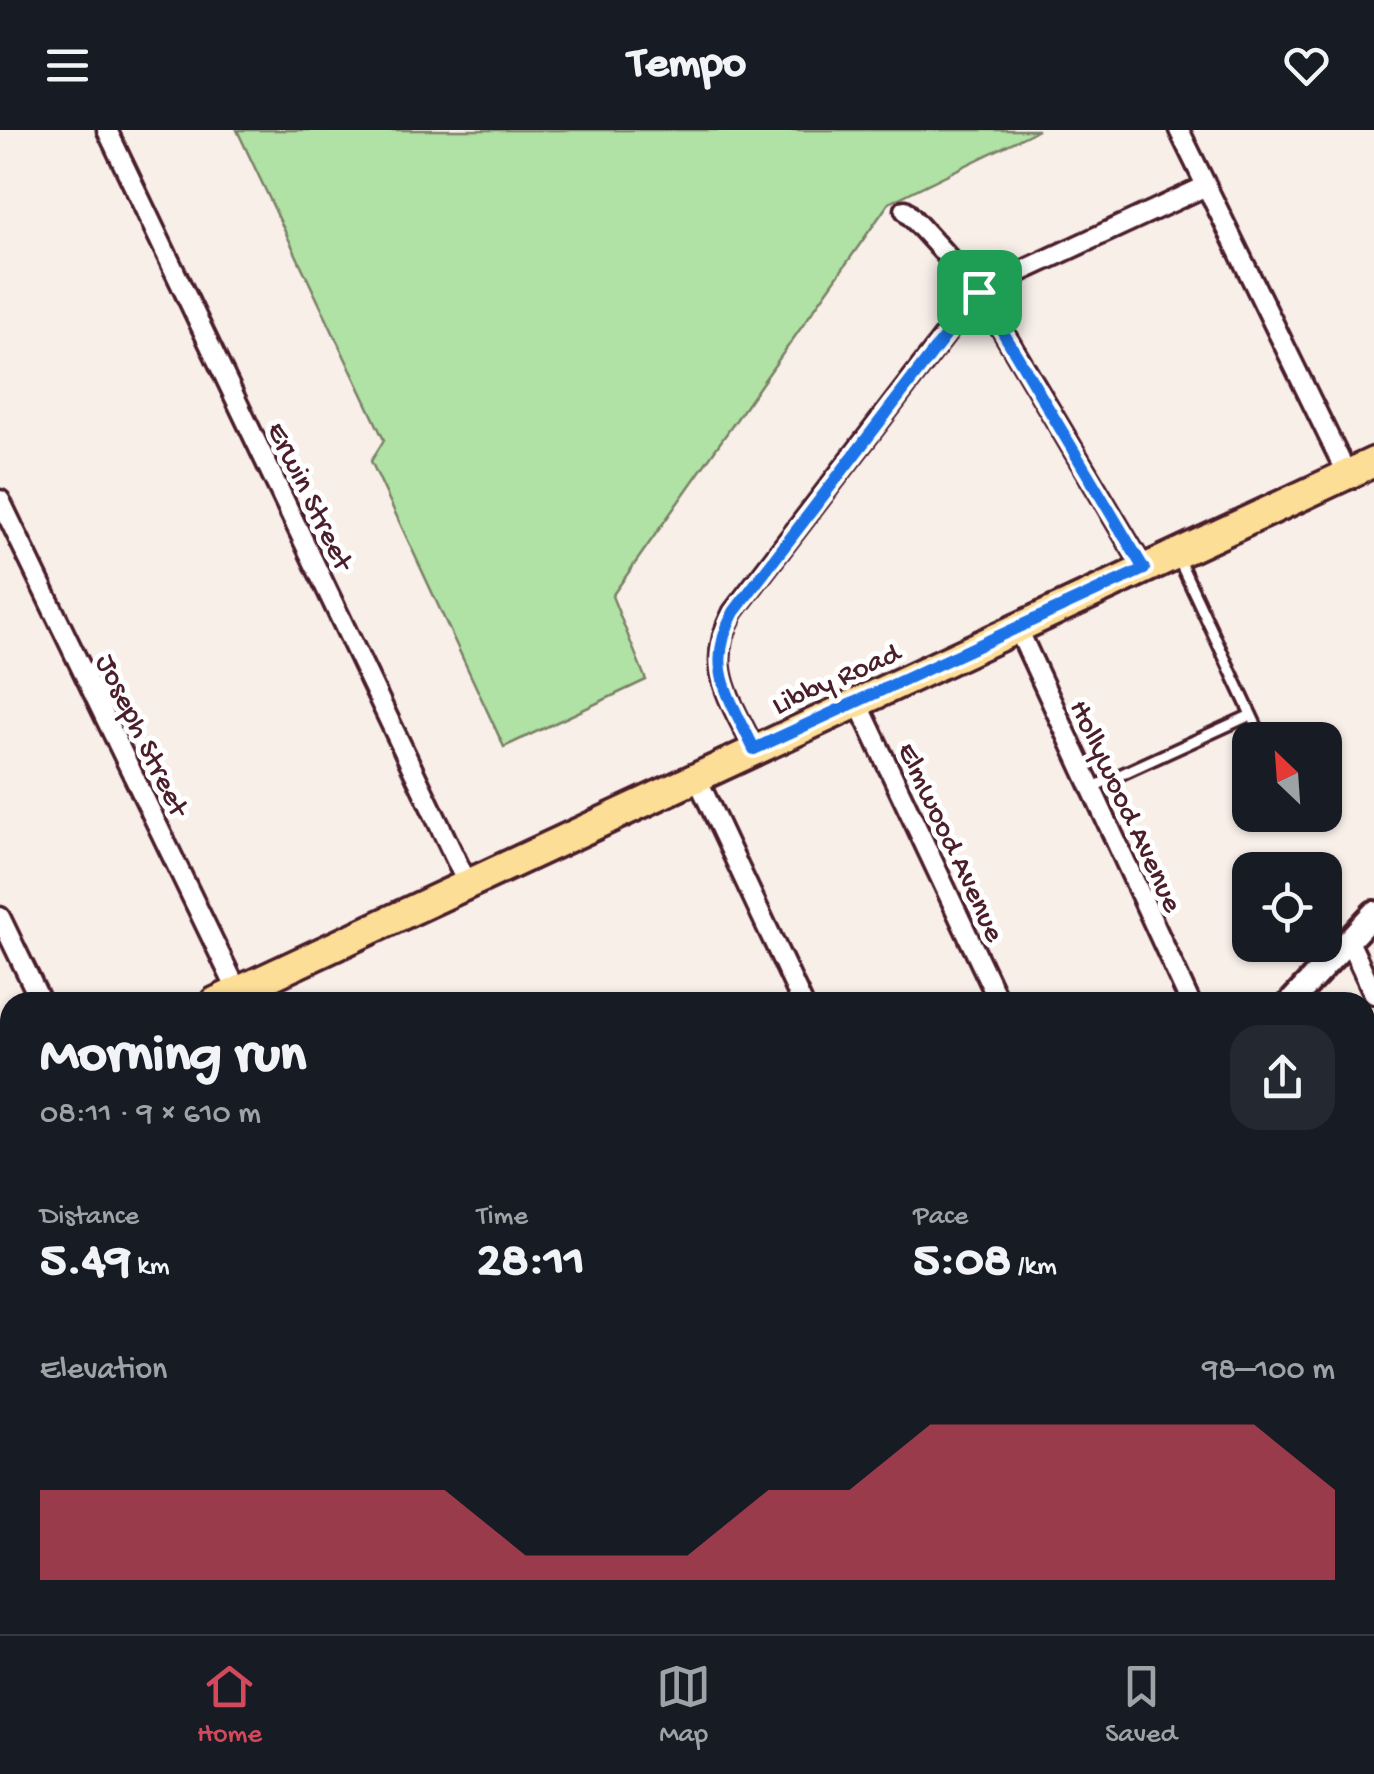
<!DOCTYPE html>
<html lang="en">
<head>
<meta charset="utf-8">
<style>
  :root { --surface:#171b24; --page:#242831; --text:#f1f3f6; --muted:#9ea1a6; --line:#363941; --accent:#d1495b }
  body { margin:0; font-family:"Gochi Hand",sans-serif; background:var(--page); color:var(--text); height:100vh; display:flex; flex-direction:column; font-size:38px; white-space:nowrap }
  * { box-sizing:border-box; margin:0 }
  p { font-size:32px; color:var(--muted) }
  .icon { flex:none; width:55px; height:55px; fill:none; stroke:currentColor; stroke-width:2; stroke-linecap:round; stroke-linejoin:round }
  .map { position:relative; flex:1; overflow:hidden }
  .panel { position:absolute; left:0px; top:862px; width:1375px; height:642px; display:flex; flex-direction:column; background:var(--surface); border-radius:30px 30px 0 0; box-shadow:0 2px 8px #0004 }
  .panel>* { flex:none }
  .needle { width:65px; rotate:335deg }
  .controls { position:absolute; left:1232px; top:592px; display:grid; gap:20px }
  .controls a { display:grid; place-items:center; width:110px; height:110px; border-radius:20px; background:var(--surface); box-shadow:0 2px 8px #0004; font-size:50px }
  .pin { position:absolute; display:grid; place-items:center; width:85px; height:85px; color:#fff; margin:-42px; border-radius:20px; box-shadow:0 5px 15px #0006 }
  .round { display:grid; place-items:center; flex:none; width:105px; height:105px; border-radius:30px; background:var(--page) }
  .overview { display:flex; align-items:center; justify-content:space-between; height:170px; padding:0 40px }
  h1 { font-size:55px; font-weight:800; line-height:75px }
  .figures { display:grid; grid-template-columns:repeat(3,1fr); gap:15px; height:170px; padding:10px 40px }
  .figures div { display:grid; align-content:center }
  .figures b { font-size:50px; font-weight:800 }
  .figures small { font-size:28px; font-weight:400 }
  .figures p { font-size:28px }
  .chart { height:280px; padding:20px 40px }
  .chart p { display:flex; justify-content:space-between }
  .chart svg { width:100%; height:180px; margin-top:10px; fill:var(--accent); opacity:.7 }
  header { display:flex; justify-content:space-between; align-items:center; height:130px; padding:0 40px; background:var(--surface); font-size:45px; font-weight:800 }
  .tab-bar { display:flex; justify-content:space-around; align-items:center; height:140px; border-top:2px solid var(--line); background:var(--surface); font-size:28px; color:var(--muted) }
  .tab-bar a { display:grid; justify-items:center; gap:5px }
  .tab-bar .current { color:var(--accent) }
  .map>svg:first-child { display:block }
</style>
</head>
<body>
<header><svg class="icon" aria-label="menu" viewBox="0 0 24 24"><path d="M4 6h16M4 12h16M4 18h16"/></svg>Tempo<svg class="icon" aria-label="heart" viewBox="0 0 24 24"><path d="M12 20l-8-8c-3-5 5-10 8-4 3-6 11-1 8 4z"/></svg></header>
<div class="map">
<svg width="1374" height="1504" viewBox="0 0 1374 1504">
  <rect width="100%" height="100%" fill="#f8efe9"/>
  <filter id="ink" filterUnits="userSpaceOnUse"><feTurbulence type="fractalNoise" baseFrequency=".01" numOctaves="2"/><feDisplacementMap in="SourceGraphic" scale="20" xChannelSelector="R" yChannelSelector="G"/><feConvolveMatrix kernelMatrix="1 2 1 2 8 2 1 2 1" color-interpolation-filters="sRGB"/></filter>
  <g filter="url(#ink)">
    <polygon fill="#afe2a4" stroke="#7c8068" stroke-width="2.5" points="237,0 1038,0 889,73 612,466 646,550 504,617 371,331 384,310"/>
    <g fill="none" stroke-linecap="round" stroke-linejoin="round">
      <g stroke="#4a1f2b" stroke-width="16">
        <g id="lane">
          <polyline points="1177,426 1263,610"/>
          <polyline points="1091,658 1251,585"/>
        </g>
      </g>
      <g stroke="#4a1f2b" stroke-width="25">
        <g id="street">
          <polyline points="107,0 467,753"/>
          <polyline points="1179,0 1347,344"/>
          <polyline points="905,80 979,161 1144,439"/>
          <polyline points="0,370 238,862 251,872"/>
          <polyline points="1018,499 1190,872"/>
          <polyline points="858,573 999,872"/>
          <path d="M 754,619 C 729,566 704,538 733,482 L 979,161 L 1206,56"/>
          <polyline points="696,646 802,872"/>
          <polyline points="0,787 41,872"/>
          <polyline points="1349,811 1374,864"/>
          <polyline points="1365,1247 1374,1266"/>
          <polyline points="0,1253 10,1262"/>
          <polyline points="1365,1326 1374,1321"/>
          <polyline points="484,1495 485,1504"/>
          <polyline points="1099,1495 1103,1504"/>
          <polyline points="1294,1495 1298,1504"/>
          <polyline points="65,1504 69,1495"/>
          <polyline points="993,1504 1012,1495"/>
        </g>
      </g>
      <g stroke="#4a1f2b" stroke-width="30">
        <g id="secondary">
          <polyline points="1291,872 1374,783"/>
          <polyline points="616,1504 643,1495"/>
        </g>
      </g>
      <g stroke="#4a1f2b" stroke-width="35">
        <g id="primary">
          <polyline points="215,872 1374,332"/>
          <polyline points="0,971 10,966"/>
        </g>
      </g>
      <use href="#lane" stroke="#fff" stroke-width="9"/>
      <use href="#street" stroke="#fff" stroke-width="18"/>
      <use href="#secondary" stroke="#fff" stroke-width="22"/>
      <use href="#primary" stroke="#fdde96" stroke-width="28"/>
    </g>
  </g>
  <g fill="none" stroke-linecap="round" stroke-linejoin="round" filter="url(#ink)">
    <g stroke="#fff" stroke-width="20">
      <path id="route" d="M 979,162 L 1144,439 L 754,619 C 729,565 704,538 734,482 Z"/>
    </g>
    <use href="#route" stroke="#1a73e8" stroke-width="12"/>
  </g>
  <g text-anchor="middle" stroke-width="10" stroke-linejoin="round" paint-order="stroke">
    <g font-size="30" fill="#4a1f2b" stroke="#fff">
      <text transform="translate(312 365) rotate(64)" y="10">Erwin Street</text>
      <text transform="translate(835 547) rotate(-24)" y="10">Libby Road</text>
      <text transform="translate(144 604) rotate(64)" y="10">Joseph Street</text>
      <text transform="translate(1128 675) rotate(65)" y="10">Hollywood Avenue</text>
      <text transform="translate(953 711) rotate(65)" y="10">Elmwood Avenue</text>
    </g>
  </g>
</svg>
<div class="controls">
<a><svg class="needle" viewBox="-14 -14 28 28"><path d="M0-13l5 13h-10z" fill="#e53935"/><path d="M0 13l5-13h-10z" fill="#9ea1a6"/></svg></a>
<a><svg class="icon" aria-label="locate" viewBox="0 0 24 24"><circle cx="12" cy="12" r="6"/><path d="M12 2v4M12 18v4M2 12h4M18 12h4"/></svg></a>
</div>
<div class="pin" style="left:979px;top:162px;background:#1e9e55"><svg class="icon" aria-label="arrive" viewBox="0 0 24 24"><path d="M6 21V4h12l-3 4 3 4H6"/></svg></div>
<section class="panel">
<div class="overview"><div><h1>Morning run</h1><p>08:11 · 9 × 610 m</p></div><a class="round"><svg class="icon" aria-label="share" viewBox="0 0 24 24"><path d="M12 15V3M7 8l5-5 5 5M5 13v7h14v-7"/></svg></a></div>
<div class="figures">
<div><p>Distance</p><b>5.49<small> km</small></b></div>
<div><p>Time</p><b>28:11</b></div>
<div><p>Pace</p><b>5:08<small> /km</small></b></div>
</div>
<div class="chart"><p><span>Elevation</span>98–100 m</p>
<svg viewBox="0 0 160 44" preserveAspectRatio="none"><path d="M0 44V22L10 22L20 22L30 22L40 22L50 22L60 38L70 38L80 38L90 22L100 22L110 6L120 6L130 6L140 6L150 6L160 22V44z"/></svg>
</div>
</section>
</div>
<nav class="tab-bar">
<a class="current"><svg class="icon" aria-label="home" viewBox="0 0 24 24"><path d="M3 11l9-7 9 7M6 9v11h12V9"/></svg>Home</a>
<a><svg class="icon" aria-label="map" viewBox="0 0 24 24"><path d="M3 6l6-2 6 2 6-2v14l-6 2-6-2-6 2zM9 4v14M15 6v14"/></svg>Map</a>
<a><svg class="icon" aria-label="saved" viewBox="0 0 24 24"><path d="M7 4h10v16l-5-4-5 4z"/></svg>Saved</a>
</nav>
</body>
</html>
